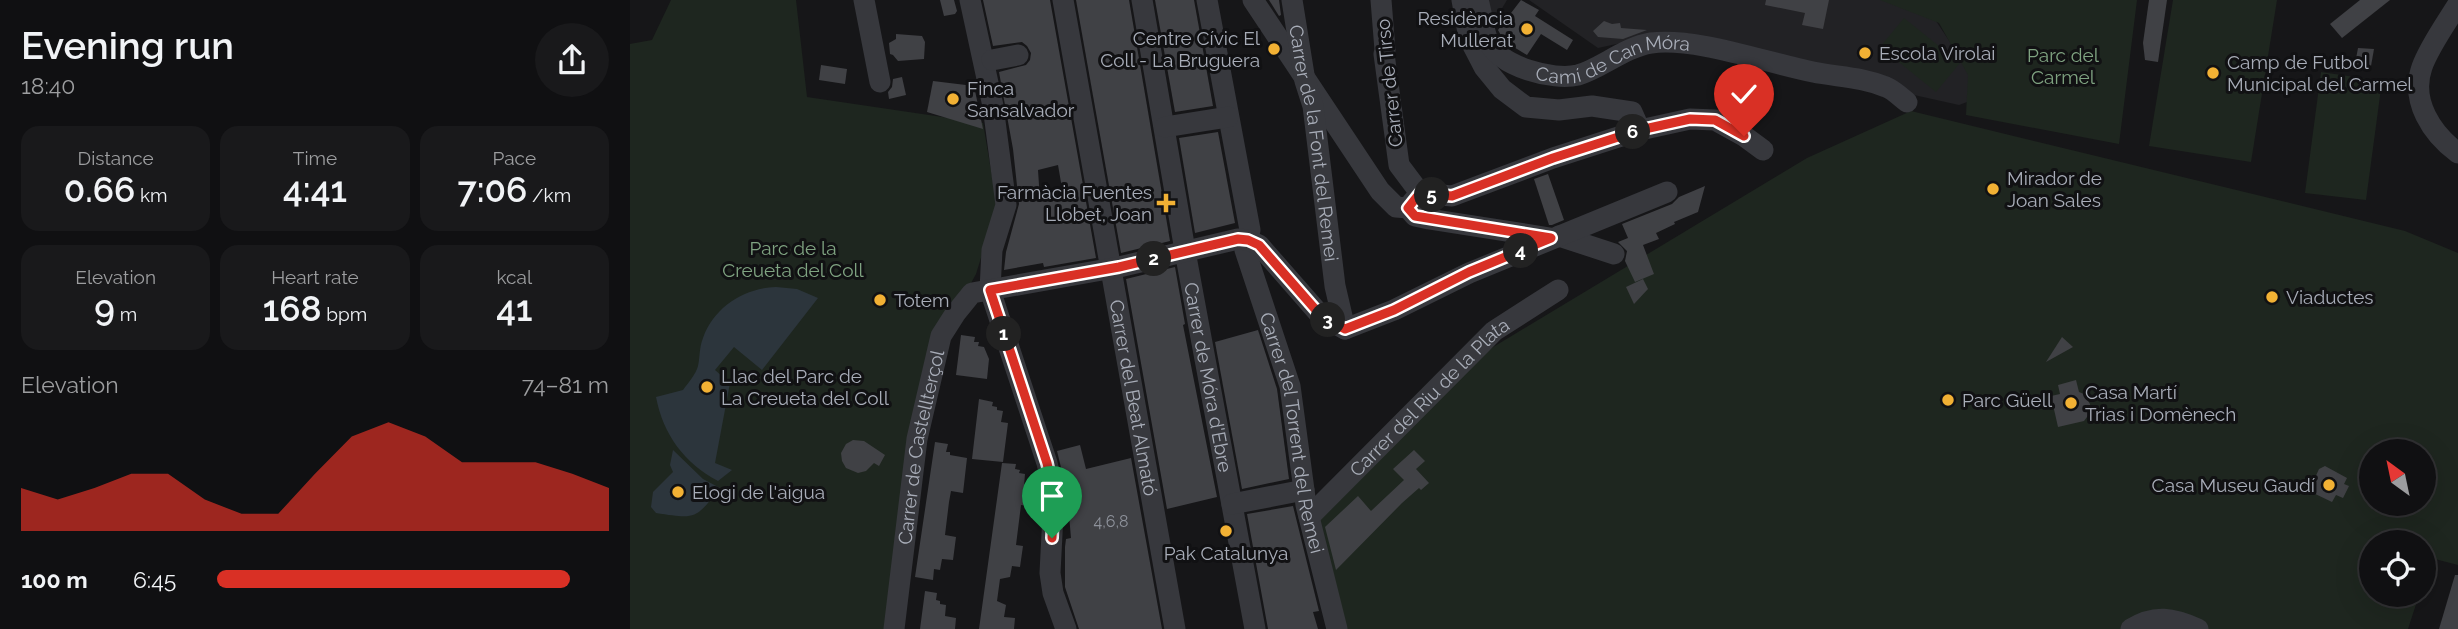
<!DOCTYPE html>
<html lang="en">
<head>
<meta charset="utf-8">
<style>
  :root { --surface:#101012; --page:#19191b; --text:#f1f3f6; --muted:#9c9d9f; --line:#303032; --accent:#d93025 }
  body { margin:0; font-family:Raleway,sans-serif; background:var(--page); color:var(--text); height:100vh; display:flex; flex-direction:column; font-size:26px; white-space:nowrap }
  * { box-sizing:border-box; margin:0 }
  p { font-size:23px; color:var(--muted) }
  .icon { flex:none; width:38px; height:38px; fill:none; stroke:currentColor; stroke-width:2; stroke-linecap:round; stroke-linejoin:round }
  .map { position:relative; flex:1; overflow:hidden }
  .details { display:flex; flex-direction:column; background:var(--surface); width:630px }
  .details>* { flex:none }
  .needle { width:46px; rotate:327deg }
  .tools { position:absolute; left:1729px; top:439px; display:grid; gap:14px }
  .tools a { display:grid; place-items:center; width:77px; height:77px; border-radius:50%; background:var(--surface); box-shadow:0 7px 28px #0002,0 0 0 2px var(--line); font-size:35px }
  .pin { position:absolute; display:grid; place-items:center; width:60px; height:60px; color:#fff; margin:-72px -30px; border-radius:50% 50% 50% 0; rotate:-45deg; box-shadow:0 0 7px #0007 }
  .pin .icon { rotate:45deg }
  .km { position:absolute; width:35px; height:35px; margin:-18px; border-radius:50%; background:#222; color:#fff; font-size:19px; line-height:35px; text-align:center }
  .round { display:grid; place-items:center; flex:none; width:74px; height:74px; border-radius:37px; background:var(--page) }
  .overview { display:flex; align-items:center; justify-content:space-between; height:119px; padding:0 21px }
  h1 { font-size:38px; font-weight:600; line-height:52px }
  .stats { display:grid; grid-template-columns:repeat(3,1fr); gap:10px; height:119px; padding:7px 21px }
  .stats div { display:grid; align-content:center; border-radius:18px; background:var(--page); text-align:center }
  .stats b { font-size:35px; font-weight:600 }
  .stats small { font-size:19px; font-weight:400 }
  .stats p { font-size:19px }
  .chart { height:196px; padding:14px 21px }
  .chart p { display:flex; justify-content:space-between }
  .chart svg { width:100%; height:126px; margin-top:7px; fill:var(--accent); opacity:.7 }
  ul { padding:0 21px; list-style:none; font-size:23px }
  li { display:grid; grid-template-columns:112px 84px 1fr; align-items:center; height:52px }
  li i { height:18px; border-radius:9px; background:var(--accent) }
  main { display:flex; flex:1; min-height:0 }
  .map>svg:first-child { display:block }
</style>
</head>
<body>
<main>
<section class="details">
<div class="overview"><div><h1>Evening run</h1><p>18:40</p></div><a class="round"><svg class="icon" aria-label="share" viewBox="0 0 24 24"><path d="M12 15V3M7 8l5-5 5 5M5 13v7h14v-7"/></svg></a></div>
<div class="stats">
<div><p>Distance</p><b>0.66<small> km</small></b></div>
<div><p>Time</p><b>4:41</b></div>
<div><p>Pace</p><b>7:06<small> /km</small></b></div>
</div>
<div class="stats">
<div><p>Elevation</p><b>9<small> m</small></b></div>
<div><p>Heart rate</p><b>168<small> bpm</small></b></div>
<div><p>kcal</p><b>41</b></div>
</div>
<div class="chart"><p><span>Elevation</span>74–81 m</p>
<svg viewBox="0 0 160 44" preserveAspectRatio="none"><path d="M0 44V29L10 33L20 29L30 24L40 24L50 33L60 38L70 38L80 24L90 11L100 6L110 11L120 20L130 20L140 20L150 24L160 29V44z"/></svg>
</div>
<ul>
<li><b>100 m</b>6:45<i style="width:90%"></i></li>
</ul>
</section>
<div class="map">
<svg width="1828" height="629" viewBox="0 0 1828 629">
  <rect width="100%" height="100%" fill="#161618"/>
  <g fill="#222225">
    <polygon points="857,0 877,0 862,25"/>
    <polygon points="899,0 1292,0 1340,72 1337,102 1329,105 1284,95 1166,59 1056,33 1023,36 968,48"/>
  </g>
  <g fill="#1e261f" fill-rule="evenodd">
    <polygon points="41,0 166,0 177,97 353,123 367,206 346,274 335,294 310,325 259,629 0,629 0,44 22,40"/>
    <polygon points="1250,0 1507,0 1489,144 1336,115 1338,75 1309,23"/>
    <polygon points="1543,0 1647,0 1621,162 1519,146"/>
    <polygon points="1274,18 1330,63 1306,92 1250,47"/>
    <polygon points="1691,72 1752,81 1736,200 1675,193"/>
    <path d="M 1281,111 L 1775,231 L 1828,253 L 1828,565 L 1801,558 L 1794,581 L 1794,542 L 1741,542 L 1741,595 L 1789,595 L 1778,629 L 713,629 L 686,521 L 860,349 L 1177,158 ZM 1741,452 L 1794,452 L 1794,504 L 1741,504 Z"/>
  </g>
  <g fill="#2c353c">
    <path d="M 146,287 L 167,289 L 188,298 L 132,370 L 104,347 L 85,370 L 100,383 L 85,463 L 102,470 L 88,481 C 54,463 33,434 26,397 L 53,390 C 58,383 66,374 68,366 C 70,357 69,348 73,338 C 84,307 114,288 146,287 Z"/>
    <path d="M 43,450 L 73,479 L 90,488 C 65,520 66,519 26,513 L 21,507 L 23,492 L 43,472 L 40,465 Z"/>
  </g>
  <g fill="#404145" fill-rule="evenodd">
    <polygon points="310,0 324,0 327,11 325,14 314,16"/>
    <path d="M 353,0 L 420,0 L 466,258 L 414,267 L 413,263 L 374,270 L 376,252 L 389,204 L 383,149 L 369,72 L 396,65 L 400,60 L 401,53 L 397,46 L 392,42 L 363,46 ZM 428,165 L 433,194 L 410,200 L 408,170 Z"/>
    <polygon points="446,0 499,0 540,241 491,253"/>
    <polygon points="525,0 564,0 583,106 545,112"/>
    <polygon points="639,0 649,0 651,15 649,16"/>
    <polygon points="891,0 909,10 905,16 943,40 937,50 911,34 897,55 874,41 868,30"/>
    <polygon points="1136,0 1199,0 1193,29 1172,25 1175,13 1135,5"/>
    <polygon points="1519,0 1537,0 1528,62 1515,60 1513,43"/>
    <polygon points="1730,0 1760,0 1712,38 1700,24"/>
    <polygon points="974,21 982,24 990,23 991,28 1017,30 993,39 968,37 963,31"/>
    <polygon points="266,34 292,36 295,42 294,59 268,61 263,55 260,54 259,43 266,39"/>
    <polygon points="1728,48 1744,49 1741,66 1725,64"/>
    <polygon points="191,65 217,69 215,84 189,80"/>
    <polygon points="272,77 276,95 259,99 258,92 262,87 263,79"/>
    <polygon points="303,81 344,86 353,129 297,112"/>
    <polygon points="588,132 605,223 565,233 549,138"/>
    <polygon points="918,174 934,220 922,225 919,225 904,179"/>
    <polygon points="1075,186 1068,212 1044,222 1045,224 1026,233 1029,239 1013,245 1024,274 1005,282 995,261 997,251 988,242 998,238 992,224 1042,204 1049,197"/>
    <polygon points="545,267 555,324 553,325 587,497 537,509 496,279"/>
    <polygon points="1013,279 1018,289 1004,304 996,287"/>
    <polygon points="628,330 647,389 659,479 612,489 585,342"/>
    <polygon points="331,335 345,337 344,342 349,342 348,346 354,347 359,359 357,379 326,375"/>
    <polygon points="1432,337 1443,347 1416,362"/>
    <polygon points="1446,380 1449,392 1454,394 1460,404 1460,413 1454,421 1428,427 1421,396 1430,394 1428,385"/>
    <polygon points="349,399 363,402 362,406 367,407 367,410 373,411 371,422 378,423 373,462 342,459"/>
    <polygon points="223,440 234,441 255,455 249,466 244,463 236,471 228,473 216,468 212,461 211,453 216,444"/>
    <polygon points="305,442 318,444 316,452 320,452 320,455 337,458 333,493 321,491 319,502 315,535 326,537 323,560 312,559 310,570 304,569 303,580 285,577"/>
    <polygon points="450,445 456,469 501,458 532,629 449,629 435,587 435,547 436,539 441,538 437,492 427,451"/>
    <polygon points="784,450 795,461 786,469 799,483 791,490 789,488 772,503 706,570 695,527 728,496 741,511 774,480 763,469"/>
    <polygon points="372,463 386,464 385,469 390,470 389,473 395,474 394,486 401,486 399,506 391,505 386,545 393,546 390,567 382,566 380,577 370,579 367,601 376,605 374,617 385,618 384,629 349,629"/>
    <polygon points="1695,466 1717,478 1714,484 1719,486 1713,498 1706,495 1702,502 1679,491 1689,469"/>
    <polygon points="663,506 689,611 683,612 688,629 638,629 617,514"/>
    <polygon points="1825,575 1828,575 1828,629 1809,629"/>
    <polygon points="295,591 307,593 306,600 310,601 310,604 316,605 315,616 326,618 325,629 290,629"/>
  </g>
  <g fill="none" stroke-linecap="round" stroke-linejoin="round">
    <g stroke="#37383d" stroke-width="21">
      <polyline points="234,0 250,82"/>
      <polyline points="340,0 363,106 376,205 362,250 360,290 417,463 424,495 420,573 423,593 436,629"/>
      <path id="s1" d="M 433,0 L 545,629"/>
      <path id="s2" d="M 512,0 L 557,262 L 625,629"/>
      <path id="s3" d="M 577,0 L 620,230 L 615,250 L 660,386 L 676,505 L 707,629"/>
      <polyline points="623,0 750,191 766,207 778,208 785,216 799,219 920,238"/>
      <path id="s4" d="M 662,0 L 675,81 L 683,106 L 705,286 L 715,329"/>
      <polyline points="751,0 755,50 754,54 769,165 790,193 781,204"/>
      <polyline points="832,0 839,38 854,67 872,89 896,107 929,110 962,106 1002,112 1010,130"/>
      <path id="s5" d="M 848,0 C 852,13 853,29 858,41 C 870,67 923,81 948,75 C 970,69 995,47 1021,43 C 1066,37 1137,63 1183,72 C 1208,77 1232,77 1256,87 C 1264,90 1270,97 1277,102"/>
      <path d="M 1828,4 C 1817,22 1799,47 1792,67 C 1780,101 1802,134 1828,153"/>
      <polyline points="362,60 388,55"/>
      <polyline points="535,127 598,117"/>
      <polyline points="790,193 822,196 923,158 1010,130 1060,119 1085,120 1114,136 1133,150"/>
      <polyline points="929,236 984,254"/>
      <polyline points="602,504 674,490"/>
      <path id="s6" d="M 679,517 L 864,331 L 928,290"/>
      <path id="s7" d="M 264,629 L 287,439 L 311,336 L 325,314 L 342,293 L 489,267 L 608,239 L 618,240 L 629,245 L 692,317 L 715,329 L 764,310 L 839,273 L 1037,192"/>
      <path d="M 1501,629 C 1525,614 1543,618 1568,629"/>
    </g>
  </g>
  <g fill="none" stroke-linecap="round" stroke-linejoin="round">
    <g stroke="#fff" stroke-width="14">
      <polyline id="route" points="422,538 424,495 417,463 360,290 489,267 608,239 618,240 629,245 692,317 715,329 764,310 839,272 921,238 785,216 778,208 790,193 822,196 923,158 1010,130 1060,119 1085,120 1114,136"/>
    </g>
    <use href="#route" stroke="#d93025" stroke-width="9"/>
  </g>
  <g fill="#f2b134" stroke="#111113" stroke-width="2.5">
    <circle cx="897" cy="29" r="7"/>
    <circle cx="644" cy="49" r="7"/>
    <circle cx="1235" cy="53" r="7"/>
    <circle cx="1583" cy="73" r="7"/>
    <circle cx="323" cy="99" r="7"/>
    <circle cx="1363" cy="189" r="7"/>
    <path d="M532.5 192.5h7v7h7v7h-7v7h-7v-7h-7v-7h7z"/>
    <circle cx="1642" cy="297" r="7"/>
    <circle cx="250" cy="300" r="7"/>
    <circle cx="77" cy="387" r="7"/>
    <circle cx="1318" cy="400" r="7"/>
    <circle cx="1441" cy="403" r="7"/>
    <circle cx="1699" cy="485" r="7"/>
    <circle cx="48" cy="492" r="7"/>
    <circle cx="596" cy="531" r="7"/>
  </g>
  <g text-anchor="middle" stroke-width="6" stroke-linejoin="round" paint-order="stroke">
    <g font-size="16" fill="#8e929b">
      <text x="481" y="527">4,6,8</text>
    </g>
    <g font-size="19" fill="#a8adb8" stroke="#111113" text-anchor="start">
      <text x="883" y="25" text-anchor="end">Residència<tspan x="883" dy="22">Mullerat</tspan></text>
      <text x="630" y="45" text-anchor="end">Centre Cívic El<tspan x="630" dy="22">Coll - La Bruguera</tspan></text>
      <text x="1249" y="60">Escola Virolai</text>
      <text x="1597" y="69">Camp de Futbol<tspan x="1597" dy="22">Municipal del Carmel</tspan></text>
      <text x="337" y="95">Finca<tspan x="337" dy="22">Sansalvador</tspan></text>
      <text x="1377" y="185">Mirador de<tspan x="1377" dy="22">Joan Sales</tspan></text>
      <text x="522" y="199" text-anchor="end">Farmàcia Fuentes<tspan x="522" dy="22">Llobet, Joan</tspan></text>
      <text x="1656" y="304">Viaductes</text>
      <text x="264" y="307">Totem</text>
      <text x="91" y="383">Llac del Parc de<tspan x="91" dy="22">La Creueta del Coll</tspan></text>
      <text x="1455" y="399">Casa Martí<tspan x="1455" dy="22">Trias i Domènech</tspan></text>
      <text x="1332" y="407">Parc Güell</text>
      <text x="1685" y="492" text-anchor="end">Casa Museu Gaudí</text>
      <text x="62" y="499">Elogi de l'aigua</text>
      <text x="596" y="560" text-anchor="middle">Pak Catalunya</text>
    </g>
    <g font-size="19" fill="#7fa381" stroke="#111113">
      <text x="1433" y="62">Parc del<tspan x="1433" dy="22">Carmel</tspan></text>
      <text x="163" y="255">Parc de la<tspan x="163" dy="22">Creueta del Coll</tspan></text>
    </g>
    <g font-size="19" fill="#a8adb8" stroke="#111113">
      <text dy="7" stroke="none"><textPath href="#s5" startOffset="182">Camí de Can Móra</textPath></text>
      <text transform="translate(759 83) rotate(-96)" y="7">Carrer de Tirso</text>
      <text dy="7" stroke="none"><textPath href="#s4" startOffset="145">Carrer de la Font del Remei</textPath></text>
      <text dy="7" stroke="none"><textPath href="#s2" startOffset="383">Carrer de Móra d'Ebre</textPath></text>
      <text dy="7" stroke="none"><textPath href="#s1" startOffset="404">Carrer del Beat Almató</textPath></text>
      <text dy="7" stroke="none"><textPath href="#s6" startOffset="170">Carrer del Riu de la Plata</textPath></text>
      <text dy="7" stroke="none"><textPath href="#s3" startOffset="444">Carrer del Torrent del Remei</textPath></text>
      <text dy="7" stroke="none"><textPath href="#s7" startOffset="184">Carrer de Castellterçol</textPath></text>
    </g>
  </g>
</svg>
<div class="tools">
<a><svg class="needle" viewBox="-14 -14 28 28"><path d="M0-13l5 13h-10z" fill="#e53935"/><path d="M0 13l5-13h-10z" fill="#9c9d9f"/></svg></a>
<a><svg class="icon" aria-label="locate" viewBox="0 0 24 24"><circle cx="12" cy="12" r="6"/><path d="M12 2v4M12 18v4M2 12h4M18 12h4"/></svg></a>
</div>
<div class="pin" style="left:422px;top:538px;background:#1e9e55"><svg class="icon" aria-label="arrive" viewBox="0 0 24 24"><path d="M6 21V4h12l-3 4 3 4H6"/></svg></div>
<div class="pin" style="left:1114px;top:136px;background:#d93025"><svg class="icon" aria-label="check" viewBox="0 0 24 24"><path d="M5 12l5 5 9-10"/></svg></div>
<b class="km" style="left:374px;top:334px">1</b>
<b class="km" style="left:524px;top:259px">2</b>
<b class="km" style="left:698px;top:320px">3</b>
<b class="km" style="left:891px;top:251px">4</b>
<b class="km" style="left:802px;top:195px">5</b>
<b class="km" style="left:1003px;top:132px">6</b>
</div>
</main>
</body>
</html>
